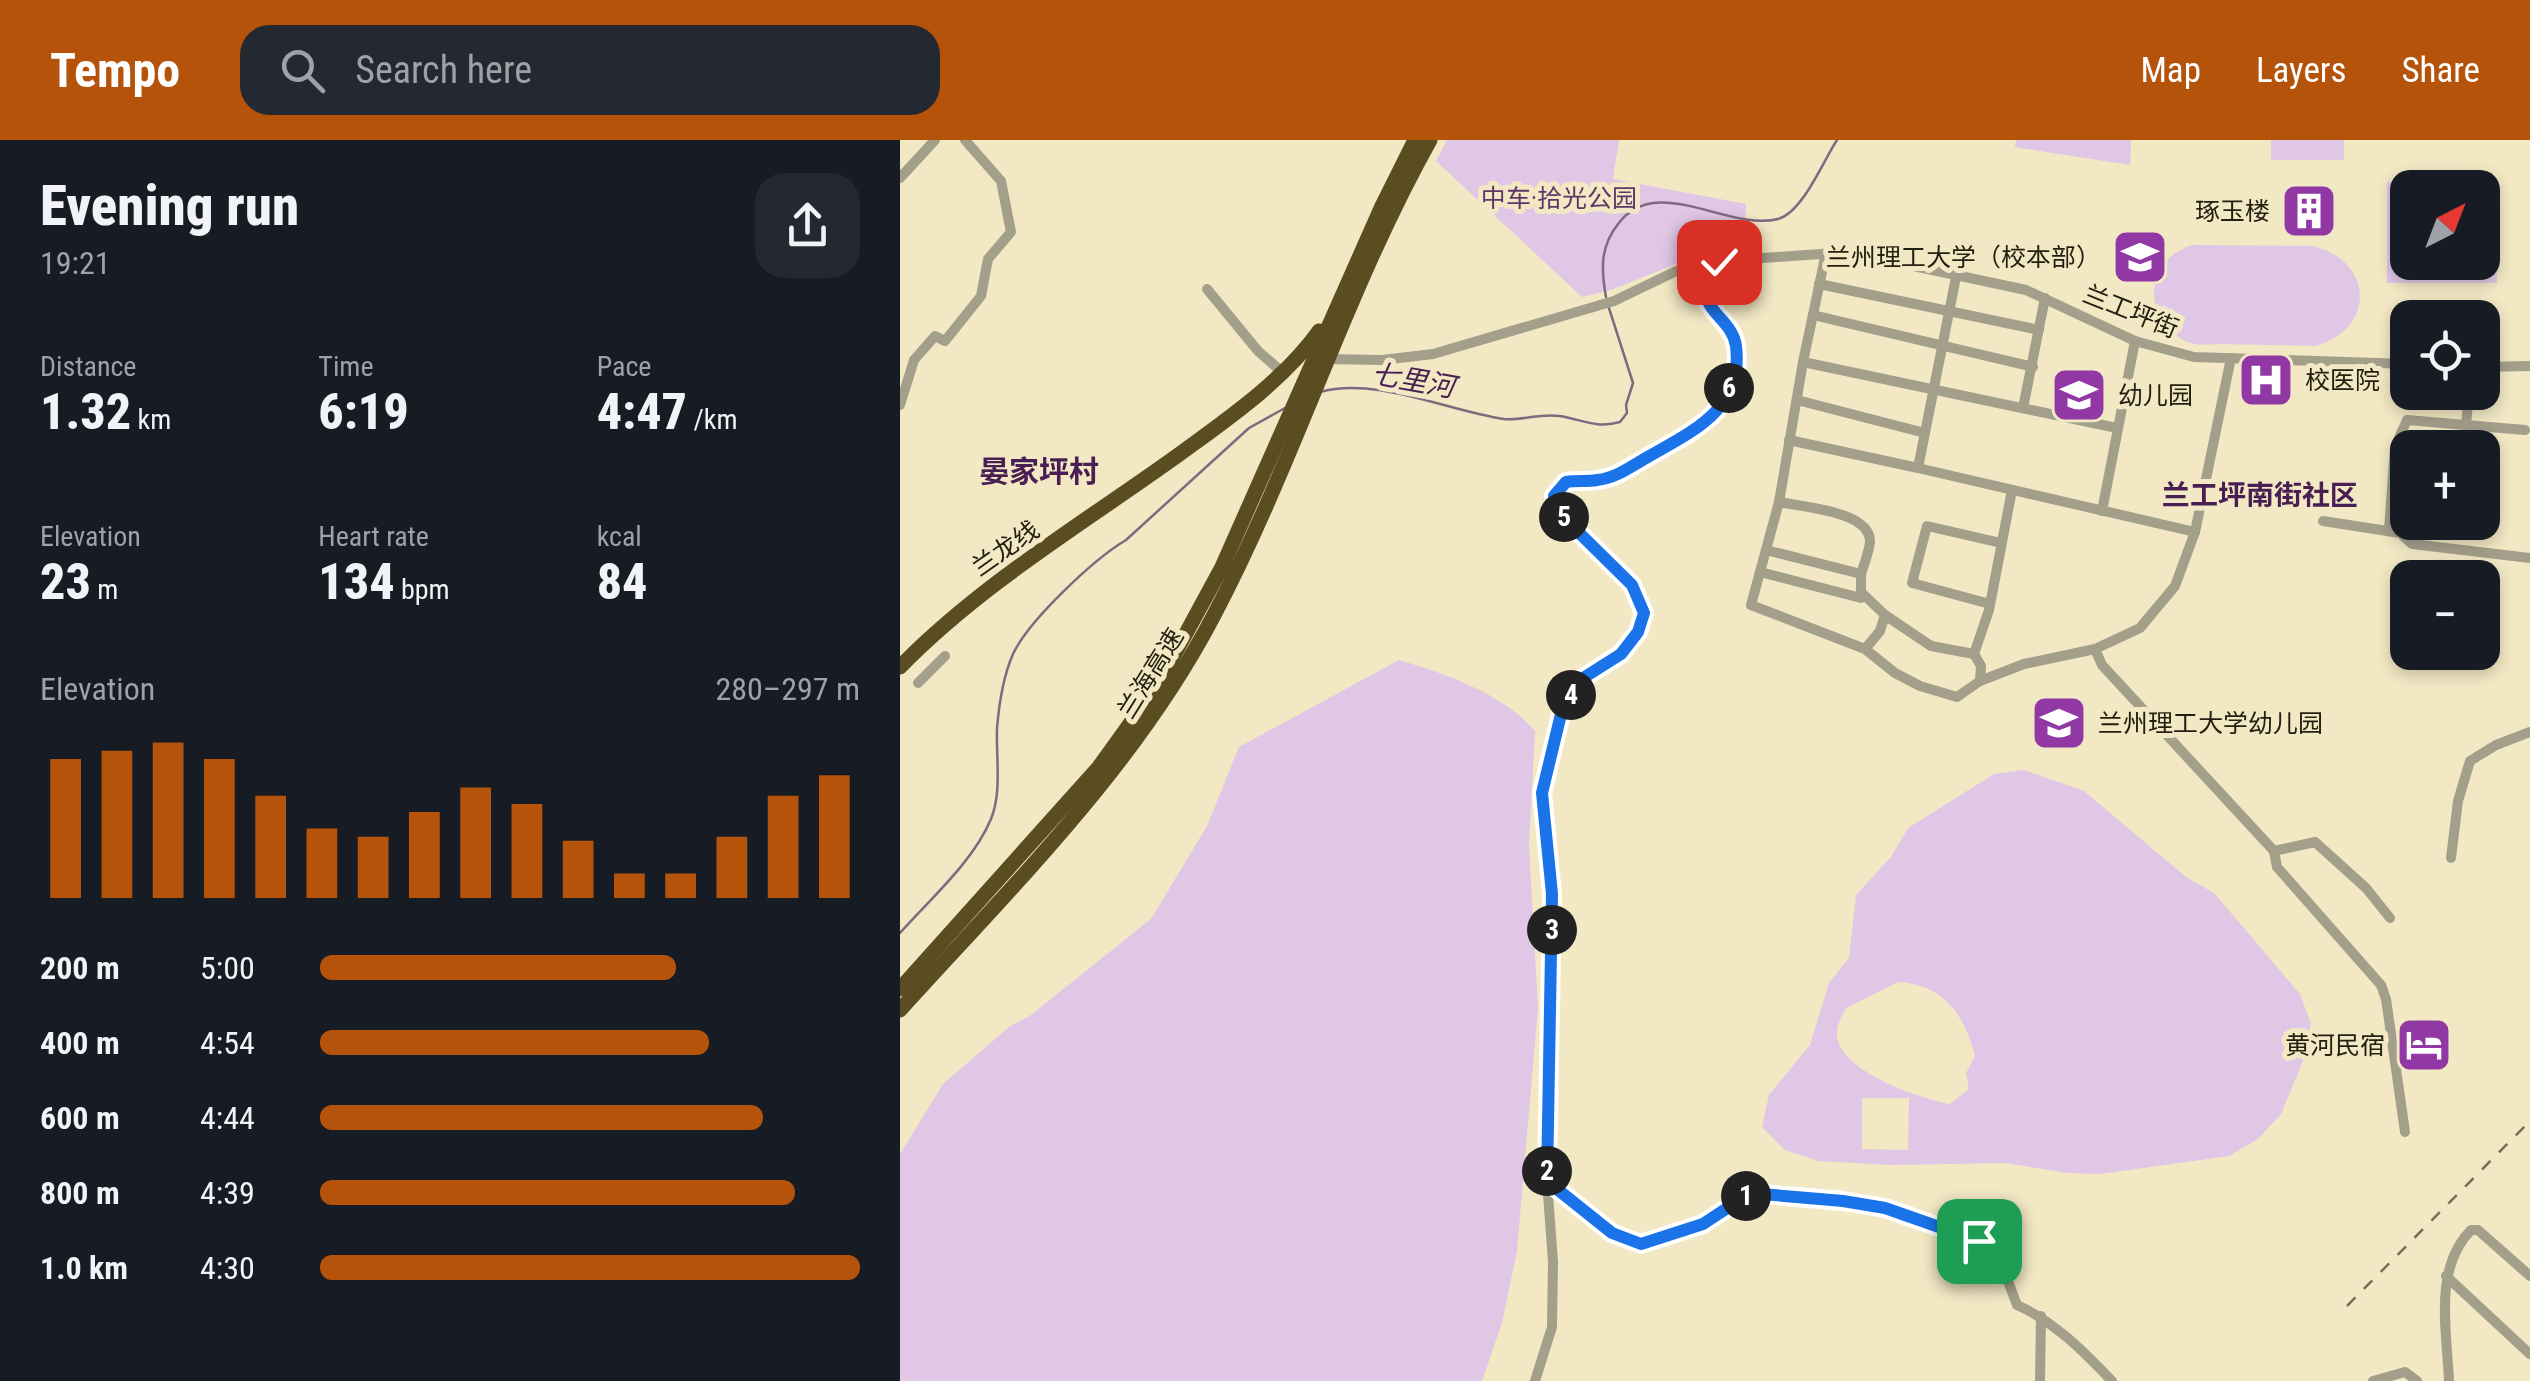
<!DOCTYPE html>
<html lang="en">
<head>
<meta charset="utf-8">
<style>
  :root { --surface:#171b24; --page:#242831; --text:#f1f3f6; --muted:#9ea1a6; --accent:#b45309 }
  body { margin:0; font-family:"Roboto Condensed","Noto Sans SC",sans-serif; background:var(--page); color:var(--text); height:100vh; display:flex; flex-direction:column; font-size:38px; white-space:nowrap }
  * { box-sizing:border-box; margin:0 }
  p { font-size:32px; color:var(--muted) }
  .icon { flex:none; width:55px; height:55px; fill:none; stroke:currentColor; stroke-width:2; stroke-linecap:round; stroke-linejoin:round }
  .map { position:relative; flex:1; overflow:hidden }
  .panel { display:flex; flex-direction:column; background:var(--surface); width:900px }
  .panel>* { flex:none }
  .needle { width:65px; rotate:42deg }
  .tools { position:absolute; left:1490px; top:30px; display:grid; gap:20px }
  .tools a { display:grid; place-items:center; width:110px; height:110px; border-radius:20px; background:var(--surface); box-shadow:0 5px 15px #0003; font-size:50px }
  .pin { position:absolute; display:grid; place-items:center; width:85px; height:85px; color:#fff; margin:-42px; border-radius:20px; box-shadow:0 5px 15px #0006 }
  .km { position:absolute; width:50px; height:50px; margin:-25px; border-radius:50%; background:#222; color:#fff; font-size:28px; line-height:50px; text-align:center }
  .round { display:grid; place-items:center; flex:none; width:105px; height:105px; border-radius:30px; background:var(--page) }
  .headline { display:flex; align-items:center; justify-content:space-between; height:170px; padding:0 40px }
  h1 { font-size:55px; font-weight:800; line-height:75px }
  .metrics { display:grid; grid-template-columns:repeat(3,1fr); gap:15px; height:170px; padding:10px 40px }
  .metrics div { display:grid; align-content:center }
  .metrics b { font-size:50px; font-weight:800 }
  .metrics small { font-size:28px; font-weight:400 }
  .metrics p { font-size:28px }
  .chart { height:280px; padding:20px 40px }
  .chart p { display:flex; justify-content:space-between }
  .chart svg { width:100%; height:180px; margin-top:10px; stroke:var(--accent); stroke-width:6 }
  ul { padding:0 40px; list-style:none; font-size:32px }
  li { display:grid; grid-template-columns:160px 120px 1fr; align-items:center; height:75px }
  li i { height:25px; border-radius:12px; background:var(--accent) }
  header { display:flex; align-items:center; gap:60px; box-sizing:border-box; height:140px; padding:0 50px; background:var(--accent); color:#fff }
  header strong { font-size:48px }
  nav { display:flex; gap:55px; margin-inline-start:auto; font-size:35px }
  .search { width:700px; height:90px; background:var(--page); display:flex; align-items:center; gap:25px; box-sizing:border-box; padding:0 35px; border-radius:30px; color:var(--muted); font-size:38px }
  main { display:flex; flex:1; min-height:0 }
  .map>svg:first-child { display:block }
</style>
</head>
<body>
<header>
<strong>Tempo</strong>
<div class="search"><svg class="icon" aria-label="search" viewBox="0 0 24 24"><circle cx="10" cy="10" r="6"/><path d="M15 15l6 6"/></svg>Search here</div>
<nav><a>Map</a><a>Layers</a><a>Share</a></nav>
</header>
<main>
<section class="panel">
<div class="headline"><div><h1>Evening run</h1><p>19:21</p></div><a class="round"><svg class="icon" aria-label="share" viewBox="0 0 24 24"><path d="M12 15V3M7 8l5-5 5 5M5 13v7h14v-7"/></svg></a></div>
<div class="metrics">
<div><p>Distance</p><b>1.32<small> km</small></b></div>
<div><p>Time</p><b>6:19</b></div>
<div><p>Pace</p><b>4:47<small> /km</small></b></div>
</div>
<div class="metrics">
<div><p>Elevation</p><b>23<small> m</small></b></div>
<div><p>Heart rate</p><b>134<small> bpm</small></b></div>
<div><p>kcal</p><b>84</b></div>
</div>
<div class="chart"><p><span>Elevation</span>280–297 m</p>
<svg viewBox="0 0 160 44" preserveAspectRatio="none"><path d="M5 44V10M15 44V8M25 44V6M35 44V10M45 44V19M55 44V27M65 44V29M75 44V23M85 44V17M95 44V21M105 44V30M115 44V38M125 44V38M135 44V29M145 44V19M155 44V14"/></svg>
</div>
<ul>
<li><b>200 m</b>5:00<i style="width:66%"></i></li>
<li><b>400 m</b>4:54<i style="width:72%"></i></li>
<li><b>600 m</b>4:44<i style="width:82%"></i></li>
<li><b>800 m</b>4:39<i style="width:88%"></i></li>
<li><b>1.0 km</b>4:30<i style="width:100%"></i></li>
</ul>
</section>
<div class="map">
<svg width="1630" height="1241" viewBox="0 0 1630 1241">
  <rect width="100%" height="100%" fill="#f2e8c4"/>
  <g fill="#e0c7e6" fill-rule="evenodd">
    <polygon points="547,0 719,0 713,39 846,64 845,94 853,107 796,116 711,150 682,157 536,21"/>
    <polygon points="1116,0 1231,0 1230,25 1115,7"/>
    <rect x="1371" y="0" width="73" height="20"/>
    <path d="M 1487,42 L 1597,43 L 1597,143 L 1487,143 ZM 1508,48 L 1582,48 L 1582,122 L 1508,122 Z"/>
    <path d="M 1291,105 L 1413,106 C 1474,121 1476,189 1416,206 C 1385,205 1353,205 1322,204 C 1313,204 1300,206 1291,203 C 1269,197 1252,172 1254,150 C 1256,126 1271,113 1291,105 Z"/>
    <path d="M 499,520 C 546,534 602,553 635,591 L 629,706 L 638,868 L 617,1111 L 602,1183 L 582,1241 L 0,1241 L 0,1014 L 43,944 L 109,887 L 131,875 L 251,779 L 307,686 L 339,607 Z"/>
    <path d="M 1124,630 L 1184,651 L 1286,737 L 1314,753 L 1400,854 L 1411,884 L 1405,916 L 1381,974 L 1358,999 L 1329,1016 L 1200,1034 L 1168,1033 L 1105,1023 L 992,1025 L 918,1021 L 885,1010 L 862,987 L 869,955 L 910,905 L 929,843 L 949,818 L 956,755 L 991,717 L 1008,688 L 1094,634 ZM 998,842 C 1044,845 1064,874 1075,916 L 1066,933 L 1069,949 L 1050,964 C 1019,958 933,930 937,890 C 937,883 944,874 946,868 ZM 962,958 L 1009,958 L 1008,1010 L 962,1009 Z"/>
  </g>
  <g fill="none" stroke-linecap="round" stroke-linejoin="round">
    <g stroke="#7f6a7f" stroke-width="2.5">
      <path d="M 706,157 C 701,129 700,107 718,84 C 756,32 828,92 878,79 C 903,72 923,21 937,0"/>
      <path d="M 420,252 C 475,236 548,271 604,279 C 622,281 640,273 659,276 C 681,279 696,289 720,282 L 727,273 L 726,265 L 733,243 L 708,165"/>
      <path d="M 0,793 C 30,759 73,722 91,679 C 102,652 96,618 97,589 C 99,563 103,537 113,514 C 129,480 194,419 226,400 L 349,288 L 385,268"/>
    </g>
    <g stroke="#a49f8b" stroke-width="10">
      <polyline points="0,38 35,0"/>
      <polyline points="926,113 903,222 879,362 851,465 965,509 995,533 1020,546 1057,557 1080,541 1124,524 1195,509 1240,488 1275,446 1295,392"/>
      <polyline points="1056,137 1018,328 1295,392 1331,218"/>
      <polyline points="919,144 1139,190"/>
      <polyline points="307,149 358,211 382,232"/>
      <polyline points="913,175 1133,227"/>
      <polyline points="423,219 482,220 533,214 714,161 793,123 948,112 1126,150 1235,201 1294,217 1508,224"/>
      <polyline points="903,222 1217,288"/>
      <polyline points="1582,227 1630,226"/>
      <polyline points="897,260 1025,293"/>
      <polyline points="0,265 14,220 35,196 45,201 81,156 88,119 111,92 101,41 65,0"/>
      <polyline points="1123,268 1145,158"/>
      <polyline points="1566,285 1569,252"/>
      <polyline points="889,300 1018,328"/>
      <polyline points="1202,371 1235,201"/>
      <polyline points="1423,381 1500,393 1512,404 1630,418"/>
      <polyline points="1489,390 1495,307 1507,280 1625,290"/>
      <path d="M 866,410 L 961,434 C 964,424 969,412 970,402 C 971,371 902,367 879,362"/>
      <polyline points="860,432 961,458 961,434"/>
      <polyline points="962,453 985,475 980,491 965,509"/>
      <polyline points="1090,464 1012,443 1027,386 1101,403"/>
      <polyline points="985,475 1031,506 1074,514 1081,526 1080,541"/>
      <polyline points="1195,509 1202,525 1374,711 1377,727 1481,845 1486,859 1505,992"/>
      <polyline points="1074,514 1089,470 1112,350"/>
      <polyline points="18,543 45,516"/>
      <polyline points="1374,711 1415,702 1466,748 1490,778"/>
      <polyline points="1551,718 1558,661 1570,621 1596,605 1630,592"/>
      <path d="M 647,1041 L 712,1093 L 741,1104 L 803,1084 L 849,1053 L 943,1061 L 985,1068 L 1079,1101 L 1102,1125 L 1117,1165 C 1155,1182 1183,1211 1212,1241"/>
      <polyline points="1546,1136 1630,1214"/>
      <path d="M 635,1241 L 652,1187 L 653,1122 L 647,1041 L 652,755 L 643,653 L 662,570 L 680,540 L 721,514 L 738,492 L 744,473 L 732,445 L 660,374 L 654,356 L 666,342 C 677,340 687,342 697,340 C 716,338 730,327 746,318 C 791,293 844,269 836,206 C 833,183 809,174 805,153 C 804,144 806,132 806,122"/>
      <polyline points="1140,1241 1141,1176"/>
      <polyline points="1473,1241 1505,1232 1517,1241"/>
      <path d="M 1549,1241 C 1547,1191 1533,1129 1571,1090 L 1578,1090 L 1630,1136"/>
    </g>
    <g stroke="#594d21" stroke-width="15">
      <path d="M 0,527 C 82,443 187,381 281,313 C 329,278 384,240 419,191"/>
      <polyline points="0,849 199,627 258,545 322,427 482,66 515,0"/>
      <path d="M 0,870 C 113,745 236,625 314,475 C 395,321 445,152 530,0"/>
    </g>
    <polyline stroke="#767059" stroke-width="2.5" stroke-dasharray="12 12" stroke-linecap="butt" points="1447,1166 1630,981"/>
  </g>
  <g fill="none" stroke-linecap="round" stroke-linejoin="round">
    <g stroke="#fff" stroke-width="20">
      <path id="route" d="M 819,122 L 806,122 C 806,132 804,144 805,153 C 809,174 833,183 836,206 C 844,270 791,292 746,318 C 730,327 716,338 697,340 C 687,342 677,340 666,342 L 654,356 L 660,374 L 732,445 L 744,473 L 738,492 L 721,514 L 680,540 L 662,570 L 642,653 L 652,754 L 647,1041 L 712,1093 L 741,1104 L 803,1084 L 850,1053 L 943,1061 L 985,1068 L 1079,1101"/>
    </g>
    <use href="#route" stroke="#1a73e8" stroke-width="12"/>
  </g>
  <defs>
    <g id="building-square" transform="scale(2.875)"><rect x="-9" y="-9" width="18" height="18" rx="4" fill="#9138a4" stroke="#f2e8c4"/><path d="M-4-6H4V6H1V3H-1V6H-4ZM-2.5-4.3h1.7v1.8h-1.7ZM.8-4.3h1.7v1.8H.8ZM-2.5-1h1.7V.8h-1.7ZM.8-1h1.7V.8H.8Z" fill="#fff"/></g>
    <g id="university-square" transform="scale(2.875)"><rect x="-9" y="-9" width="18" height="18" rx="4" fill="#9138a4" stroke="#f2e8c4"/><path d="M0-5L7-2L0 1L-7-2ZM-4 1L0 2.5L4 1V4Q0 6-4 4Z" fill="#fff"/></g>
    <g id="hospital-square" transform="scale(2.875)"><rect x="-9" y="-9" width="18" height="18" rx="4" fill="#9138a4" stroke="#f2e8c4"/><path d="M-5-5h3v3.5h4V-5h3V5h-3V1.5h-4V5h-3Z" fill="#fff"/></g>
    <g id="school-square" transform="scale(2.875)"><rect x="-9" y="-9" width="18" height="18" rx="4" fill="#9138a4" stroke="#f2e8c4"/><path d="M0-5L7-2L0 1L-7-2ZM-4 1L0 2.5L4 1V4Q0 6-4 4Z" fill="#fff"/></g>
    <g id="hotel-square" transform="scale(2.875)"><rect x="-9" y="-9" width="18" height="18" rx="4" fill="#9138a4" stroke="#f2e8c4"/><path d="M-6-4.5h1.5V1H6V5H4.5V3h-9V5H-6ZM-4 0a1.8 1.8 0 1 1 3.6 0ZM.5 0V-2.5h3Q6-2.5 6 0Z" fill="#fff"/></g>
  </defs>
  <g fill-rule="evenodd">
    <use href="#building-square" x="1409" y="71"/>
    <use href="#university-square" x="1240" y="117"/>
    <use href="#hospital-square" x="1366" y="240"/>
    <use href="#school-square" x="1179" y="255"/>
    <use href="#school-square" x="1159" y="583"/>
    <use href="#hotel-square" x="1524" y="905"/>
  </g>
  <g text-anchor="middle" stroke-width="10" stroke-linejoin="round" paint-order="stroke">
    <g font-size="25" fill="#5e3667" stroke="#f2e8c4">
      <text x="659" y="67">中车·拾光公园</text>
    </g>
    <g font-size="25" fill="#232012" stroke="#f2e8c4" text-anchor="end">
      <text x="1370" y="80">琢玉楼</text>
      <text x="1201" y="126">兰州理工大学（校本部）</text>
      <text x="1405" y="249" text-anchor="start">校医院</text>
      <text x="1218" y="264" text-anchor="start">幼儿园</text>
      <text x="1198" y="592" text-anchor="start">兰州理工大学幼儿园</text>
      <text x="1485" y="914">黄河民宿</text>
    </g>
    <g font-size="25" fill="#232012" stroke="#f2e8c4">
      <text transform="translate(1231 171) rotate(22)" y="9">兰工坪街</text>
      <text transform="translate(105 408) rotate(-35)" y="9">兰龙线</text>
      <text transform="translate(250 533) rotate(-58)" y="9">兰海高速</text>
    </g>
    <g font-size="28" font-style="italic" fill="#482151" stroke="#f2e8c4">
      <text transform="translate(513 240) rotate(10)" y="10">七里河</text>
    </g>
    <g font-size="28" font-weight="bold" fill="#491e52" stroke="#f2e8c4">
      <text x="1360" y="365">兰工坪南街社区</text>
    </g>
    <g font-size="30" font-weight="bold" fill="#491e52" stroke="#f2e8c4">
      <text x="139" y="342">晏家坪村</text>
    </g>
  </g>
</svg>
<div class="tools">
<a><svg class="needle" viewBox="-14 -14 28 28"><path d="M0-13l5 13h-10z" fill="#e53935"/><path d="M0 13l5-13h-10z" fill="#9ea1a6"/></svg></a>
<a><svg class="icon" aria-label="locate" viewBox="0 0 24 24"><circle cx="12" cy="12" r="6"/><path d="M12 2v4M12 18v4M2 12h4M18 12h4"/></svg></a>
<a>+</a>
<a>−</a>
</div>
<div class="pin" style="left:1079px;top:1101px;background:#1e9e55"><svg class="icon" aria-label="arrive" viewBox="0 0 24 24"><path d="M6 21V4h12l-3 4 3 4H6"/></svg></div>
<div class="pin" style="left:819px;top:122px;background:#d93025"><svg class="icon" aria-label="check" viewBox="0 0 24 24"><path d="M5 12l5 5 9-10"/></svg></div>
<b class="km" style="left:846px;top:1056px">1</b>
<b class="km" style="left:647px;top:1031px">2</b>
<b class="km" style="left:652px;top:790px">3</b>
<b class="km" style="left:671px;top:555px">4</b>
<b class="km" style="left:664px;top:377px">5</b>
<b class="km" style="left:829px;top:248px">6</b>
</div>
</main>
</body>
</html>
